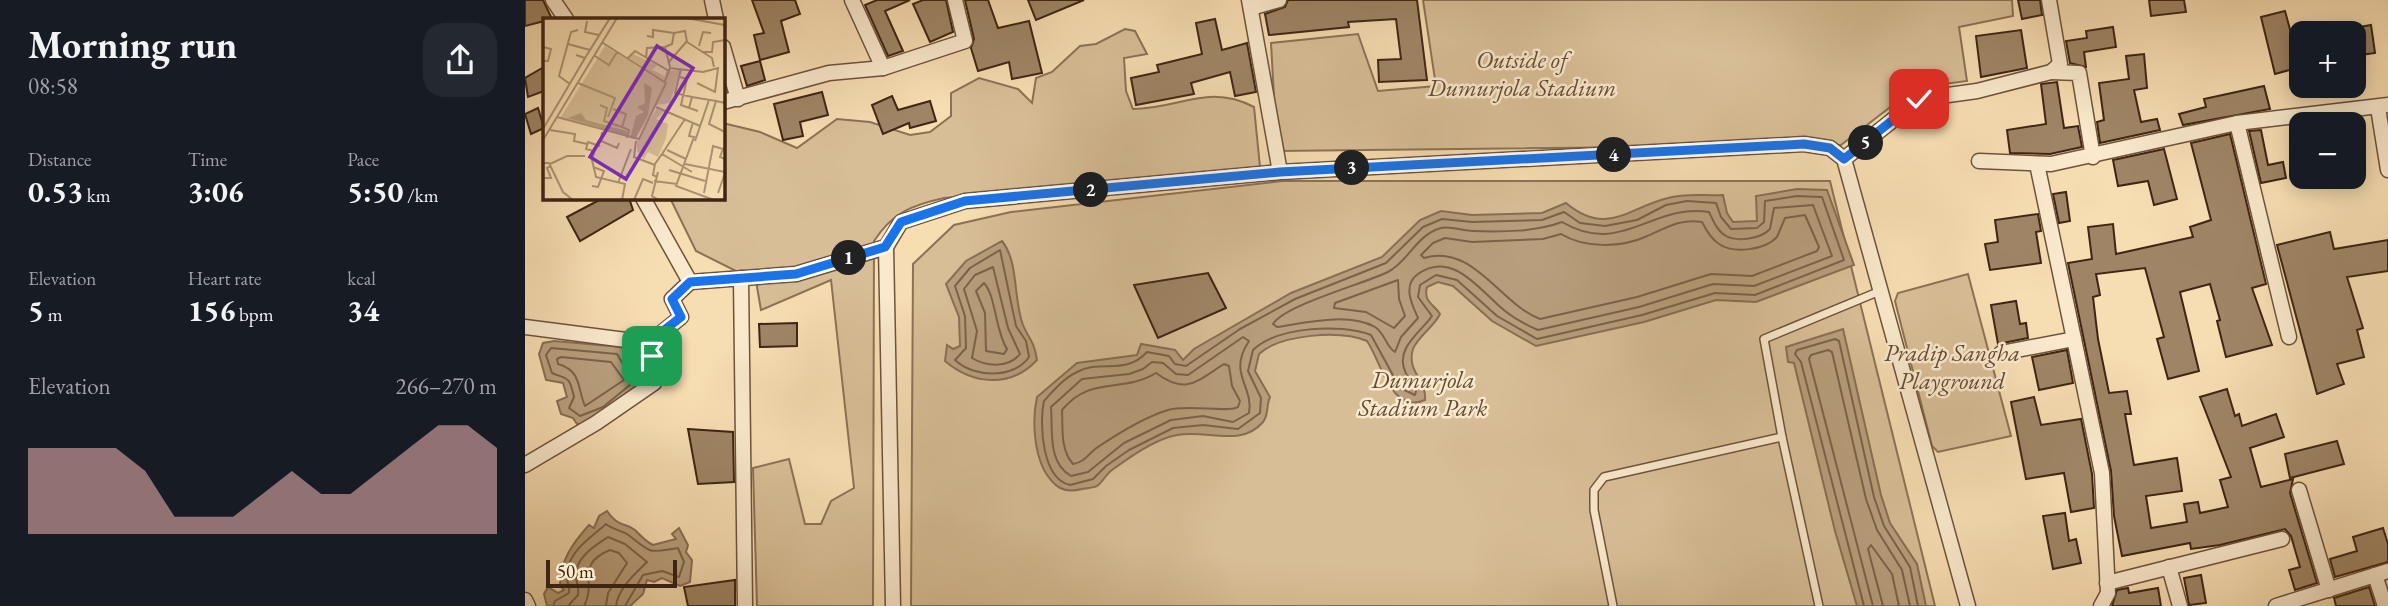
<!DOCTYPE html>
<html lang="en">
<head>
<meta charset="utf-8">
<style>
  :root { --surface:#171b24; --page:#242831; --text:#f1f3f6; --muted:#9ea1a6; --accent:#c59692 }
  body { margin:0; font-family:"EB Garamond",serif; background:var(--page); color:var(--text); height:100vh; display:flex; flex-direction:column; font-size:26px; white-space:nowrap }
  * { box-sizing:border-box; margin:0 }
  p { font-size:23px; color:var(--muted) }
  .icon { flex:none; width:38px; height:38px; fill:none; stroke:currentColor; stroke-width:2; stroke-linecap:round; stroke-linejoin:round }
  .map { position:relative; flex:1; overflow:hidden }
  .drawer { display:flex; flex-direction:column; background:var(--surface); width:525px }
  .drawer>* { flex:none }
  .tools { position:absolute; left:1764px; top:21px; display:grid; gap:14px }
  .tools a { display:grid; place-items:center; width:77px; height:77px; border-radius:14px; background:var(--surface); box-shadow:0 4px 18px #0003; font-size:35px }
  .scale { position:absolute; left:21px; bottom:18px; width:131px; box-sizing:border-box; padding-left:7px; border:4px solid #3f2513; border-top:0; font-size:19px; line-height:24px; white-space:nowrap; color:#3f2513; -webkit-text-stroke:5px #fae9cd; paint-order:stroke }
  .pin { position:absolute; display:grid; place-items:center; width:60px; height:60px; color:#fff; margin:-30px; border-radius:14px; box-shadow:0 4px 10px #0006 }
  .km { position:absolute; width:35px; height:35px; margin:-18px; border-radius:50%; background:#222; color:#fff; font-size:19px; line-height:35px; text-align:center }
  .round { display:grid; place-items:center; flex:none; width:74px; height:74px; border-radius:21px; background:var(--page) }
  .head { display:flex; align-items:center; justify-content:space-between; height:119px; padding:0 28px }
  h1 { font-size:38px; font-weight:700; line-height:52px }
  .stats { display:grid; grid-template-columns:repeat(3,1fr); gap:10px; height:119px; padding:7px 28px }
  .stats div { display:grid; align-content:center }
  .stats b { font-size:30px; font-weight:700 }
  .stats small { font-size:19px; font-weight:400 }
  .stats p { font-size:19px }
  .chart { height:196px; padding:14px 28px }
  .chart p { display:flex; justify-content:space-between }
  .chart svg { width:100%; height:126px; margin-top:7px; fill:var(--accent); opacity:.7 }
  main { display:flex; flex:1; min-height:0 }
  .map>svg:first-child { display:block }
</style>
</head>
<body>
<main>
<section class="drawer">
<div class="head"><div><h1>Morning run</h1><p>08:58</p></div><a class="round"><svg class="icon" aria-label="share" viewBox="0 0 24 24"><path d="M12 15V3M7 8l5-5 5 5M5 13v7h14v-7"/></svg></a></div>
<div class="stats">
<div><p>Distance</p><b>0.53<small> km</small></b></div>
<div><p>Time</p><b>3:06</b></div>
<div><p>Pace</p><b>5:50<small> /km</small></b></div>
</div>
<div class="stats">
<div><p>Elevation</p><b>5<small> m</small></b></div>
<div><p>Heart rate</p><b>156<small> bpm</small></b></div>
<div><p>kcal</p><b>34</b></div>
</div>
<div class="chart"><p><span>Elevation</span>266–270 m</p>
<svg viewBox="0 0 160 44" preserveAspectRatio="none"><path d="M0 44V14L10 14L20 14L30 14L40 22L50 38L60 38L70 38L80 30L90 22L100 30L110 30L120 22L130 14L140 6L150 6L160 14V44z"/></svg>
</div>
</section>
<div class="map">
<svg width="1863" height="606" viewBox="0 0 1863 606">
  <rect width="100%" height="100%" fill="#f7ddb2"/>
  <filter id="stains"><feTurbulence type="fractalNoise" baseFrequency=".00286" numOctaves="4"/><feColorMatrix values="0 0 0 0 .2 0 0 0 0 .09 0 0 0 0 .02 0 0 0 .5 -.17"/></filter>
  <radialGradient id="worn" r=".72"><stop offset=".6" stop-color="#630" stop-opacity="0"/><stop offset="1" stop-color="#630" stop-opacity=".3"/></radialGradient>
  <g fill="#d8be97" stroke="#8c7255" stroke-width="2">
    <polygon points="898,0 1487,0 1488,16 1434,27 1442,81 1390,88 1316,145 752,151 746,43 833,34 853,91 911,86"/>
    <path d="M 600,29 L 610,31 L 622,54 L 599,58 L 601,91 L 608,109 C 654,109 683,83 729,107 L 735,167 L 419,198 C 387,205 367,213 349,241 L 348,606 L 232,606 L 228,468 L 264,459 L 280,524 L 296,524 L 306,501 L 329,488 L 306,280 L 236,310 L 231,281 L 171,251 L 145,198 L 198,198 L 198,123 L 235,132 L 272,148 L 312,119 L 345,122 L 385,135 L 405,132 L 426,116 L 426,93 L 454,78 L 493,89 L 507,103 L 511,78 L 527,72 L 555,46 L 571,44 Z"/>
    <polygon points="757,181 1305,181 1410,606 386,606 388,264 429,225 486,212"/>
    <polygon points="1443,274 1486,436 1413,452 1407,446 1370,301 1373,293"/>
  </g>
  <g fill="#b89e7c" stroke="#886e52" stroke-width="2">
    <path d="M 1272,189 L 1302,190 L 1329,265 L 1231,302 L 1191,300 L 1119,322 L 1011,346 L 967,321 L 928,286 L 913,282 L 902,287 C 898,302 909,304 915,314 C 909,327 893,336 888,349 C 881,371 902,380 900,400 C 866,415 856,361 842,341 C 815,330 756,334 734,354 L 730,371 L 745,397 C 741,405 744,415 738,422 C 716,448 681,429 652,435 C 630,439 605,457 587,470 C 581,474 578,482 572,486 C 569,488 561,488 557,489 C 538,494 529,487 519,470 C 509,450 507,419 512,397 L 552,363 L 612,355 L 616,344 L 650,350 L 658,360 L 669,349 L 766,293 L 857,257 L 895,220 L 916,211 L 947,215 L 1017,213 L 1041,203 C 1082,237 1102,208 1143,198 C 1161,193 1179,196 1198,195 L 1202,213 L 1208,222 L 1232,221 L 1231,196 Z"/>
    <path d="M 477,241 C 494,262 488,299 498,325 C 504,340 509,340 512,360 C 486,388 448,385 420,361 L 422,345 L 428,349 L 435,346 L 434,317 L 421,284 L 441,261 Z"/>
    <polygon points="1318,329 1356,495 1365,523 1392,564 1401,606 1332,606 1310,531 1269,363 1263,362 1261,347"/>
    <polygon points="29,341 97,347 103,361 115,360 117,364 126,366 121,383 60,424 52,424 48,418 36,414 32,401 42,397 38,383 21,380 14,354 18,343"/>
    <path d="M 82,511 C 95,529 101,522 110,530 C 116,536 120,541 128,545 L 151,539 L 147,534 L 154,528 L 163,545 L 161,552 L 167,560 L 165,582 L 155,586 L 137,578 L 129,582 L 122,580 L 118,594 L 105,606 L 22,606 L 19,594 L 23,587 L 33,593 L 39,590 L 35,586 C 35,561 47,544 64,525 L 69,528 L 74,516 Z"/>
  </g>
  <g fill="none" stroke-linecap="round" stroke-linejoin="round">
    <g stroke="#7c6248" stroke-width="2">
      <path d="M 1272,196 L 1297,197 L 1319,260 L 1230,295 L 1190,293 L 1117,315 L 1012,339 L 972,316 L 932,280 L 911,275 L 895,285 L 893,297 L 907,316 C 896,332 870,348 880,371 C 882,377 888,384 891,391 L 890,395 L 875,388 L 846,335 C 815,323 752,327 728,350 L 723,371 L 736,398 L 735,413 L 713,429 L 678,425 L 648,428 L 604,450 L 581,466 L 568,479 L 545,485 C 517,479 514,424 519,401 C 528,391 539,378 552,372 C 576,359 600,376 622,352 L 644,356 L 650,364 L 661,366 L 715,329 L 770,299 L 861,263 L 898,227 L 917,219 L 947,222 L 1017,220 L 1039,212 L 1055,223 L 1080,226 L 1112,220 L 1141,205 L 1162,201 L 1191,203 L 1196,217 L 1206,229 L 1232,228 L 1239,222 L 1240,201 Z"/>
      <path d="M 1288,205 L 1307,256 L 1229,286 L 1188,284 L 1114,307 L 1013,330 C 1001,325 990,319 980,311 C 956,292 928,249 893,274 C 877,285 887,305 893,318 L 876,337 L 870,352 C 861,347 860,333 850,327 C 823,312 780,323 752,327 L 748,324 C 760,305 838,284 863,272 C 884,261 891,235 916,228 C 926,226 938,231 948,231 C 977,232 1010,232 1037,222 C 1096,257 1127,203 1184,212 C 1188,220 1192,231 1201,236 C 1212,242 1236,239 1245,229 L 1249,208 Z"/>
      <path d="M 1280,215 L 1294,247 L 1292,251 L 1227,276 L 1186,274 L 1112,297 L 1015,319 C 975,304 948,243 899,258 L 896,255 L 908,243 L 920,238 L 947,242 L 1018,239 L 1036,234 C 1059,248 1095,248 1120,237 C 1140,229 1154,218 1177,222 C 1181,230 1186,239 1194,244 C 1209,254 1240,250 1252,237 L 1260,218 Z"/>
      <path d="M 475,250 L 491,326 L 501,341 L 504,357 C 489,379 449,378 430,360 L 441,348 L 440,316 L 430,286 L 445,268 Z"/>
      <path d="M 468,267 L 483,328 L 495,354 C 484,368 462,367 447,358 L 452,331 L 439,289 L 450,275 Z"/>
      <polygon points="873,280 874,299 880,316 869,328 841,312 809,308 810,303"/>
      <path d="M 459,283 C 471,296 470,330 482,349 L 479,354 L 461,351 L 460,313 L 451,291 Z"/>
      <path d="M 718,337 L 724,341 C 702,374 729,386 724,413 L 708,422 L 678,416 L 646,420 L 599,443 L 563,472 L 546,476 C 522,462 528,430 526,407 L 557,379 L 604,374 L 618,369 L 627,362 L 638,363 L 651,374 L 663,375 Z"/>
      <path d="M 26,348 L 92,354 L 99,366 L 112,369 L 117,375 L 78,407 L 55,416 L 44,408 L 49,397 C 44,375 43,380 27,373 L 21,355 Z"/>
      <path d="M 36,357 L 86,362 L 99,380 L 60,406 C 52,388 57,371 33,364 L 32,359 Z"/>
      <path d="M 699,364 L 704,366 L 707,386 L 715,401 L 713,407 C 704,413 661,404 643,410 C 617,418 592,434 570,449 C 562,456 559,462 548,464 C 535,449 538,429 537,410 C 566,375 596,394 631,373 C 661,395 671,382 699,364 Z"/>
      <path d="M 28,606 L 30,601 L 44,593 C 45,585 40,579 42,571 C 46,549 68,536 81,524 C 88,530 100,531 106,537 C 128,555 126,552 153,548 L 159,562 L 154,577 L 137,571 L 118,575 L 100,606"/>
      <path d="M 43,606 L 53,595 C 54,588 52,584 51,577 C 49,558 71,545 83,537 L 100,544 L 122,562 C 111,573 93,588 91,606"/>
      <path d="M 59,606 C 72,583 50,564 85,550 L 94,553 L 102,563 L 83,593 L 81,606"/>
      <polyline points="1339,606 1276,362 1270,354 1272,350 1310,339 1314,341 1349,497 1359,526 1385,567 1393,606"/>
      <polyline points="1348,606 1284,359 1286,355 1303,350 1307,352 1341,499 1352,530 1377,570 1385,606"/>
      <polyline points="1358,606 1343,549 1346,545 1367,574 1374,606"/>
    </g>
  </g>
  <g fill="#9f8566" stroke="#3f2513" stroke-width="2">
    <polygon points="0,0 18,0 27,19 0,26"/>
    <polygon points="227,0 270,0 275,14 256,21 264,52 235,60 229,35 239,33"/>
    <polygon points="352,0 385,0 360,11 378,51 363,56 340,5"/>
    <polygon points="398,0 421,0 428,32 405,42 388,4"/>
    <polygon points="440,0 463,0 473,28 504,21 517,73 487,79 484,62 453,71 446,48 449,39"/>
    <polygon points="503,0 559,0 511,20"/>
    <polygon points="763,0 892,0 902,80 854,82 853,60 876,59 871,19 823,22 824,27 744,35 740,14 760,7"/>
    <polygon points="1493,0 1515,0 1517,15 1497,19"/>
    <polygon points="1624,0 1659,0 1661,12 1626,16"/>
    <polygon points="1760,11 1775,67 1750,74 1736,17"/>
    <polygon points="690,19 697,50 722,43 731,92 710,96 705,72 666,83 669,94 611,105 606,78 634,72 632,65 677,54 671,23"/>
    <polygon points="1846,25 1850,53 1829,56 1829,28"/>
    <polygon points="1588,27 1591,47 1559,52 1561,67 1545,63 1541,41 1562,38 1561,31"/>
    <polygon points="1496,30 1502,68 1456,77 1451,36"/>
    <polygon points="1619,54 1622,88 1609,90 1616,122 1632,119 1635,130 1575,143 1572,122 1579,120 1574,83 1604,79 1601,56"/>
    <polygon points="235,61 240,80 222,86 216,66"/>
    <polygon points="19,67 19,91 3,97 0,78"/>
    <polygon points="1532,82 1539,128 1553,126 1557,147 1525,154 1485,153 1482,130 1521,124 1516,84"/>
    <polygon points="1739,86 1745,109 1658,125 1654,114 1681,107 1679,99"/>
    <polygon points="297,92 303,115 275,122 278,136 258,140 249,104"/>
    <polygon points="367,96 373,110 405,101 411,121 385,128 384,123 358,134 347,105"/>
    <polygon points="13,108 19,128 6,134 0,114"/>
    <polygon points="1736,130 1743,165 1758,162 1761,178 1736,183 1724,131"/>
    <polygon points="1705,134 1741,284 1727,288 1747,345 1701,357 1692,321 1695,320 1685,284 1655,292 1674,371 1643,379 1632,339 1639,337 1620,268 1571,274 1575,295 1568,297 1573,339 1584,393 1602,391 1606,414 1600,414 1609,465 1652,458 1657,491 1621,496 1626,528 1662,522 1659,504 1673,502 1675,513 1703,507 1695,480 1706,477 1675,397 1702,389 1710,416 1714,414 1717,426 1751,414 1759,437 1725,448 1736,487 1768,479 1765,493 1792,583 1770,590 1764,570 1775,567 1766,536 1760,529 1695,545 1666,549 1665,543 1597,556 1589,516 1586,471 1543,263 1567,259 1563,227 1588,224 1591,254 1668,237 1665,227 1686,220 1666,143"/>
    <polygon points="1639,149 1652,199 1629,205 1623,181 1593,186 1588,160"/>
    <polygon points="1541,192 1545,221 1534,223 1528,194"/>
    <polygon points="78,198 104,198 108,210 55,241 42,217"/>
    <polygon points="1513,214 1516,231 1511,232 1516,263 1465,270 1460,244 1473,242 1470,220"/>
    <polygon points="1805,232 1809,249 1863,240 1863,271 1822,277 1838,328 1832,330 1839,357 1812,364 1819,384 1792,394 1752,245"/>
    <polygon points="683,273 701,308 633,338 609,285"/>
    <polygon points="1491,301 1495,324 1501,323 1503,338 1473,344 1466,305"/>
    <polygon points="272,323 272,346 235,347 234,324"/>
    <polygon points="1542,350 1548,383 1514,390 1507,357"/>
    <polygon points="1509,397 1516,425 1556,419 1567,474 1569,508 1546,512 1539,473 1501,479 1486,402"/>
    <polygon points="163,429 208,432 209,482 173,484"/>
    <polygon points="1812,441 1819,464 1765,478 1760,454"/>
    <polygon points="1540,513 1544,541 1551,539 1556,563 1528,569 1518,516"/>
    <polygon points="1858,528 1863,544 1863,562 1810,577 1805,559 1832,551 1828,537"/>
    <polygon points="1676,575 1681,603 1664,605 1659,578"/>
    <polygon points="210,580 210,606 163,606 159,587"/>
    <polygon points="1844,587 1850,606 1811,606 1809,598"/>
    <polygon points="1603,588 1604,593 1633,588 1636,606 1587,606 1592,590"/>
  </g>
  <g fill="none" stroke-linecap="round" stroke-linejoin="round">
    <g stroke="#6d533b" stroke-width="10">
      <g id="service">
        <polyline points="1257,437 1294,606"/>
        <polyline points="1088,606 1069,510 1069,490 1079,477 1257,437 1239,339 1355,291"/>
      </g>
    </g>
    <g stroke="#6d533b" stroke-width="17">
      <g id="minor">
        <polyline points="28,0 41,19"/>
        <polyline points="187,0 191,19"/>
        <polyline points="327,0 358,68"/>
        <polyline points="724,0 755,172"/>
        <polyline points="726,8 754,0"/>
        <polyline points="198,47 213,99"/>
        <polyline points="1526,72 1554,73 1568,157"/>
        <polyline points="198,102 304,73 358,68 440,41 430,0"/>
        <polyline points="1853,108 1863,170"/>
        <polyline points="1712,123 1764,337"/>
        <polyline points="1319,159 1394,99 1452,91 1526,72 1535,64 1524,0"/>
        <polyline points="1454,161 1526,164 1712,123 1863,105"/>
        <polyline points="1512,164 1549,339"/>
        <polyline points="118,198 165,282 271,274 361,247"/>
        <polyline points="216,278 220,606"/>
        <polyline points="0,327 124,343"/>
        <polyline points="1476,353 1549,339 1577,473 1583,593 1576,606"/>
        <polyline points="0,465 71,423 129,383 131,371 124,343 156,317 147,299 165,282"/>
        <polyline points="1774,490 1804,590"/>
        <polyline points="1644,567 1655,606"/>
        <polyline points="1850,575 1860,606"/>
        <polyline points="1582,583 1757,539"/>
        <polyline points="0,600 3,606"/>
        <polyline points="368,606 361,247 376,222 440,201 755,172 1279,144 1305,148 1319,159 1443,606"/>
        <polyline points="1751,606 1863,571"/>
      </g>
    </g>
    <use href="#service" stroke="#fae9cd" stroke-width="7"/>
    <use href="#minor" stroke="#fae9cd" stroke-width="14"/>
  </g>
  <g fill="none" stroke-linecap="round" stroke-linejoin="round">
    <g stroke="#fff" stroke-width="14">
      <polyline id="route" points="127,356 124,342 156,317 147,299 165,282 271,274 360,247 376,222 440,201 755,172 1279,144 1305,148 1319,159 1394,99"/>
    </g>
    <use href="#route" stroke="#1a73e8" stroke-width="9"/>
  </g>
  <g text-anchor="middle" stroke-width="5" stroke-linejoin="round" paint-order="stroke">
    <g font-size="24" font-style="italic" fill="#654b34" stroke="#fae9cd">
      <text x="997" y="68">Outside of<tspan x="997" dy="28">Dumurjola Stadium</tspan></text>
      <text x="1427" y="361">Pradip Sangha<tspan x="1427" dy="28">Playground</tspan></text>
      <text x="898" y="388">Dumurjola<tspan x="898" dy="28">Stadium Park</tspan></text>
    </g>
  </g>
  <g transform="translate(18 18)">
    <rect width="182" height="182" fill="#f7ddb2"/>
    <path d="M 62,28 L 120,64 L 86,40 L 88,35 L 114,47 L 109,52 L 122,58 L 123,53 L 137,52 L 127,85 L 113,87 L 93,121 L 18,99 ZM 114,90 L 121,93 L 113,101 L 125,106 L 123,120 L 115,139 L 105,134 L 101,141 L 94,133 L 94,123 Z" fill="#d8be97"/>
    <path d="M 101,65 L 109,70 L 105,97 L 92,121 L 87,120 L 93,98 L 101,94 L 94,89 L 102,85 ZM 38,95 L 43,102 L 84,113 L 83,117 L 25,100 Z" fill="#b89e7c"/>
    <path fill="none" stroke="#ad9372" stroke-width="2" d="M 143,0 L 182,7M 44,3 L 42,14 L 56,17M 104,18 L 110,19 L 110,12 L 131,15M 25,26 L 47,32M 156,28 L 160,14 L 168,15M 0,29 L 8,31 L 5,43 L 0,43M 122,29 L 129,26 L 131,15 L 142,13 L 144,24 L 169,40 L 171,49M 160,34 L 169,34 L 170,24 L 182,22M 52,38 L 66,47 L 74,34M 42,40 L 67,0M 103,40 L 104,30 L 122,29 L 127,49M 84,41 L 92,33 L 126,53M 125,45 L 144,23M 138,51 L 132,75 L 149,79 L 146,90M 137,59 L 144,61 L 138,87 L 155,93M 122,63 L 127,50 L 160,54 L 175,50 L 172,74 L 154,65M 35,65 L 72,80 L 65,99M 27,66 L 16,58 L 28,14 L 35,12M 149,79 L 173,83M 182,85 L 173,83 L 166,106 L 182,114M 57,87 L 64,90 L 61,103 L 79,109M 113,89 L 157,108M 70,91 L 83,96 L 79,109 L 86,112 L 84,120M 14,99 L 96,121 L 123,65 L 60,25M 150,104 L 146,118 L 151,119 L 133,168 L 171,182M 0,111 L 42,40 L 33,37M 7,112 L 32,116 L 31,123 L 44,126M 59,114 L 58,123 L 74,130 L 76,125M 0,122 L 74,0M 93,123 L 91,139 L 112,147M 152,123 L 166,82M 53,127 L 49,142 L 53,159 L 82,166 L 79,182M 124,132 L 143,141M 51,133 L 43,131 L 45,124 L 57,128M 119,136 L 142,101M 0,145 L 6,145 L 20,174 L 30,182M 7,146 L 24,138 L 42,138M 142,146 L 182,154M 126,152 L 162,163M 115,154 L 109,178 L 116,182M 114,159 L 110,157 L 112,146 L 119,136 L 149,154M 0,160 L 8,160 L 4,150 L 8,148M 111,163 L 134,166M 75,165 L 88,131M 49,168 L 55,169 L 61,153 L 50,149M 161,175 L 170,128 L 180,131 L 177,139 L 182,141M 175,175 L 182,155M 91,182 L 100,161 L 110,165"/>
    <path fill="#7b2cbf" fill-opacity="0.15" stroke="#7b2cbf" stroke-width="3.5" d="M 114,28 L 150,50 L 83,161 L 47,139 Z"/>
    <rect width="182" height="182" fill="none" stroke="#3f2513" stroke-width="3.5"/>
  </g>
  <rect width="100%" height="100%" filter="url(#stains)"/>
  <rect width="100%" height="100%" fill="url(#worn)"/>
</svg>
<div class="tools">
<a>+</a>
<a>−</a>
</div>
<div class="scale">50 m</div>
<div class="pin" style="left:127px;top:356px;background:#1e9e55"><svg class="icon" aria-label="arrive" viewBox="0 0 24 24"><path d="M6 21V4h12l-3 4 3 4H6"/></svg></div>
<div class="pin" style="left:1394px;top:99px;background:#d93025"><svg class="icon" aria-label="check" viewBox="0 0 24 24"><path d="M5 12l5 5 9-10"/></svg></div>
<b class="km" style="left:324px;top:258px">1</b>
<b class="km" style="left:566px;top:190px">2</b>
<b class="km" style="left:827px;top:168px">3</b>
<b class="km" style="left:1089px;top:155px">4</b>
<b class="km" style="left:1341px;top:143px">5</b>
</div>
</main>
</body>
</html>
